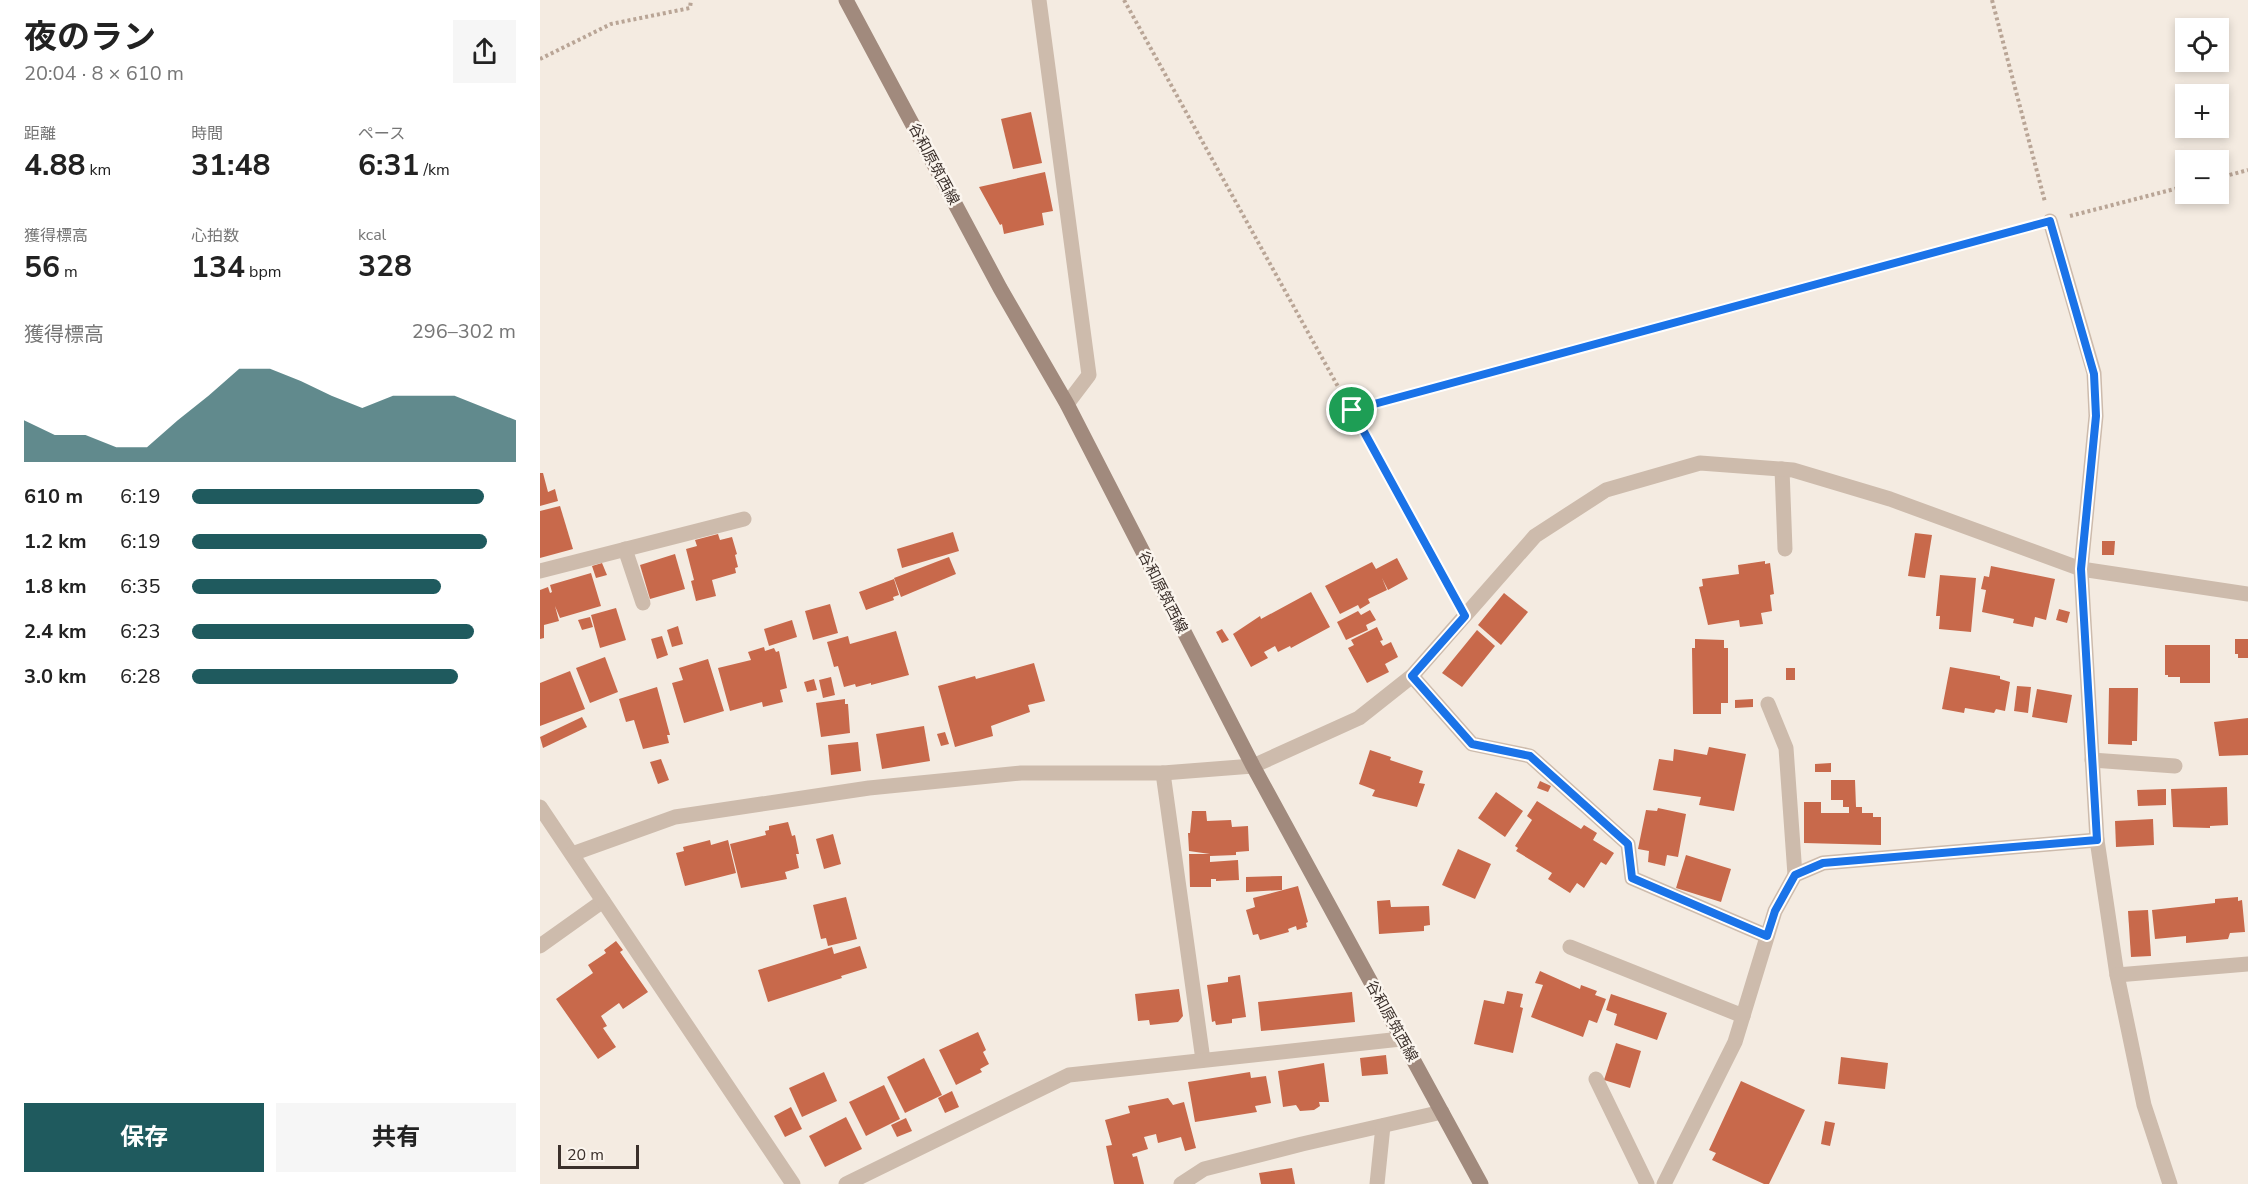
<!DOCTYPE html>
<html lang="ja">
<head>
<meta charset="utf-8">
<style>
  :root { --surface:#fff; --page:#f6f6f6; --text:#222; --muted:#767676; --accent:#1f5a5e }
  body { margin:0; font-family:"Nunito Sans","Noto Sans JP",sans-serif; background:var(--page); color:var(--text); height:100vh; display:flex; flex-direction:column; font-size:22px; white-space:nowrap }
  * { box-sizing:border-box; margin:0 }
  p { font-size:20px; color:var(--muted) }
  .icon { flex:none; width:33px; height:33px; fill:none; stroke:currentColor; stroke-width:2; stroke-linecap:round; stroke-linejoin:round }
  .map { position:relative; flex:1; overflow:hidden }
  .drawer { display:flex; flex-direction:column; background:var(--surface); width:540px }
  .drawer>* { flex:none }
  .tools { position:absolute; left:1635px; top:18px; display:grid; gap:12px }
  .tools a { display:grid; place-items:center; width:54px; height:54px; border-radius:0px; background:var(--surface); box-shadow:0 3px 9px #0003; font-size:30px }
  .scale { position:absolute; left:18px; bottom:15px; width:81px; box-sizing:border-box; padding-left:6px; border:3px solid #3b302b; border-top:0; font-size:16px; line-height:21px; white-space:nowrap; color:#3b302b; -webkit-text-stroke:4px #fbf5ee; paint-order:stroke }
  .pin { position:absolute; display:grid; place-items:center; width:51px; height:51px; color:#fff; margin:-26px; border:3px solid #fff; border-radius:50%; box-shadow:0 2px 6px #0007 }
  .round { display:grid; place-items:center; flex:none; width:63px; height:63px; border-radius:0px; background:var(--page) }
  .summary { display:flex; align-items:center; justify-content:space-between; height:102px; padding:0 24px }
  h1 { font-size:33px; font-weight:700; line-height:45px }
  .metrics { display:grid; grid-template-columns:repeat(3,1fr); gap:9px; height:102px; padding:6px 24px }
  .metrics div { display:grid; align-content:center }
  .metrics b { font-size:30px; font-weight:700 }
  .metrics small { font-size:16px; font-weight:400 }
  .metrics p { font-size:16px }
  .chart { height:168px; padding:12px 24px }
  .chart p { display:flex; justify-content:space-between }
  .chart svg { width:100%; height:108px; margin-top:6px; fill:var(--accent); opacity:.7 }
  .button { display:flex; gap:12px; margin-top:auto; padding:12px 24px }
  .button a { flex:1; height:69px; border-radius:0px; background:var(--accent); color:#fff; font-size:24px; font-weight:700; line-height:69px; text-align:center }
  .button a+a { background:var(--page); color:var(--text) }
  ul { padding:0 24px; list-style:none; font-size:20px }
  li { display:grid; grid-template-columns:96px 72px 1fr; align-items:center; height:45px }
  li i { height:15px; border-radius:8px; background:var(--accent) }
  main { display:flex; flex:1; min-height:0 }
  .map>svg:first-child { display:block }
</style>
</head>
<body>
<main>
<section class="drawer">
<div class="summary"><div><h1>夜のラン</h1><p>20:04 · 8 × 610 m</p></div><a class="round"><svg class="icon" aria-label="share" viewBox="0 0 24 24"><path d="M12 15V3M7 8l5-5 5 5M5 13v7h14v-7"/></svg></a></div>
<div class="metrics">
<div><p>距離</p><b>4.88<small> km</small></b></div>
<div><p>時間</p><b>31:48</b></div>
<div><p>ペース</p><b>6:31<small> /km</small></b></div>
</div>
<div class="metrics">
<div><p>獲得標高</p><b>56<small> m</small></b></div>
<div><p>心拍数</p><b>134<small> bpm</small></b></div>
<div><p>kcal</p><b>328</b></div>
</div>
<div class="chart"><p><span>獲得標高</span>296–302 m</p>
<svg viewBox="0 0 160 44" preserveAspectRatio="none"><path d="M0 44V27L10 33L20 33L30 38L40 38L50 27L60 17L70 6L80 6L90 11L100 17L110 22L120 17L130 17L140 17L150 22L160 27V44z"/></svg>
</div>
<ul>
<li><b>610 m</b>6:19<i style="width:90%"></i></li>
<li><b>1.2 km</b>6:19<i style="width:91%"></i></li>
<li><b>1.8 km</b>6:35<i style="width:77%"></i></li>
<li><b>2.4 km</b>6:23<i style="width:87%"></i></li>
<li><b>3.0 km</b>6:28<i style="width:82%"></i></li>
</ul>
<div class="button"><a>保存</a><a>共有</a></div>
</section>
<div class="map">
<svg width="1708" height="1184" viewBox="0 0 1708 1184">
  <rect width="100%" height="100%" fill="#f4ebe1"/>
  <g fill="#c8694b">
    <polygon points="491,112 502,163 473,169 461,119"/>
    <polygon points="505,172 513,211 502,213 504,225 464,234 462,224 460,225 439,187"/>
    <polygon points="0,473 3,473 8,492 15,489 18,501 0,506"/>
    <polygon points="20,506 33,549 0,558 0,511"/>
    <polygon points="413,532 419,551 362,568 357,549"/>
    <polygon points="1375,533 1392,535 1385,578 1368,576"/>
    <polygon points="178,534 180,540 192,537 197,554 195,555 198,567 195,568 196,573 172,580 176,596 156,601 151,581 154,580 146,549 157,546 155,540"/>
    <polygon points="1562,541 1575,541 1574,555 1562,555"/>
    <polygon points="135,554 145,589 110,599 100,565"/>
    <polygon points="409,557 416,574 361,597 354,578"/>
    <polygon points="857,558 868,579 848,590 842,578 847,590 828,599 830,603 820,609 818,605 800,614 785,586 832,562 836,569"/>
    <polygon points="1225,561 1225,564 1230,563 1234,594 1230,595 1232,611 1221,613 1223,624 1200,627 1199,620 1168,625 1159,587 1163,586 1162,579 1199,574 1198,565"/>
    <polygon points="62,563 67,575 56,578 52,566"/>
    <polygon points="1451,566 1515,579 1506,620 1495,617 1493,627 1473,623 1474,619 1442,612 1446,590 1441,589 1444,576 1449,577"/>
    <polygon points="51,573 61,606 20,618 15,606 19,621 4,625 4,638 0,639 0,590 8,587 10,593 12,592 10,585"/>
    <polygon points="1400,575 1436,578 1431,632 1399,629 1400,616 1396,616"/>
    <polygon points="354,579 359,595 353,597 354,600 326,610 319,592"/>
    <polygon points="771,592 790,627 751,648 750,646 738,652 735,646 724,652 728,658 711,667 693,634 720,616 721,619"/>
    <polygon points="964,593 988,612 961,645 938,625"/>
    <polygon points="290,604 298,633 273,640 265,611"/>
    <polygon points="76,608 86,640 60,648 51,615"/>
    <polygon points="1519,609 1530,612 1527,623 1516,620"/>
    <polygon points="830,610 836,620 826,625 828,630 806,640 797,622 818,611 821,615"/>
    <polygon points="50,617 53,627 42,630 38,620"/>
    <polygon points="252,620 257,637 229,646 224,629"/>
    <polygon points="138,626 143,644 132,647 127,630"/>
    <polygon points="837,627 843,640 840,641 843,646 851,642 858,657 845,664 849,672 827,683 808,648 814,645 811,640"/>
    <polygon points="682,629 689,640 682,643 676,632"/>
    <polygon points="937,630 955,646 922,687 902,673"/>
    <polygon points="356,631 369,675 331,685 331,683 316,687 315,684 304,687 298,666 294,667 287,642 308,636 310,644"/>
    <polygon points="122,636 128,655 117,659 111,639"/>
    <polygon points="1155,639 1184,640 1184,648 1188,648 1188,703 1181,703 1181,714 1153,714 1152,648 1155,648"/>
    <polygon points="1695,639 1708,639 1708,658 1698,658 1698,654 1695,654"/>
    <polygon points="1625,645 1670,645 1670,683 1640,683 1640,677 1628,677 1628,675 1625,675"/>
    <polygon points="224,647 225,651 234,648 236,652 239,651 247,688 240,690 243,702 223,707 222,702 190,711 178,668 211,660 208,652"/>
    <polygon points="65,657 78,692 50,703 36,668"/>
    <polygon points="168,659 184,711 144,723 132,683 143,680 139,668"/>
    <polygon points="494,663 505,701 488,705 490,712 451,726 453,736 415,747 398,686 435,676 436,679"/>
    <polygon points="1410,667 1460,676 1460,679 1470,682 1465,711 1456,709 1454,713 1425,708 1424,713 1402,709"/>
    <rect x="1246" y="668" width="9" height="12"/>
    <polygon points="30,671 45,709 0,726 0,683"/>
    <polygon points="291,677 295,695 283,698 279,680"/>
    <polygon points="274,679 277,690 267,692 264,682"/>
    <polygon points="1477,686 1491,687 1488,713 1474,711"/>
    <polygon points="117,687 130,735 127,735 129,743 103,749 94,720 86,722 79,699"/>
    <polygon points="1569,688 1598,688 1597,741 1592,741 1592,745 1568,744"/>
    <polygon points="1497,689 1532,695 1527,723 1492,717"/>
    <polygon points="305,699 305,704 308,704 310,733 281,737 276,703"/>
    <polygon points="1213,699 1213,707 1195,708 1195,700"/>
    <polygon points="42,717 47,727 3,748 0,737"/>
    <polygon points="1708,718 1708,755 1679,756 1674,722"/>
    <polygon points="384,726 390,761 342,769 336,734"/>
    <polygon points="405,732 409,744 401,746 397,734"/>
    <polygon points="318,742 321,771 291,775 288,745"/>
    <polygon points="1169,747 1206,754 1194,811 1159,805 1161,797 1113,790 1119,759 1133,761 1134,749 1167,755"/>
    <polygon points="830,750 851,757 850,760 883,771 879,783 885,784 877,807 832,796 835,790 819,784"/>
    <polygon points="121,759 129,780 118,784 110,762"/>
    <polygon points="1291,763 1291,772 1275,772 1275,764"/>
    <polygon points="1291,780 1315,780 1316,807 1322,807 1322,813 1333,813 1333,817 1341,817 1341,845 1264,843 1264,802 1281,802 1281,813 1309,813 1309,807 1303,807 1303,800 1291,800"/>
    <polygon points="1000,781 1011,786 1008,792 997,788"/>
    <polygon points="1687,787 1688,825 1670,826 1670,828 1633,827 1631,789"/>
    <polygon points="1626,789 1626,805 1598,806 1597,790"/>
    <polygon points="956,792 983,811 965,837 938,818"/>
    <polygon points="997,801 1041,829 1044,825 1057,833 1053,840 1074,853 1066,865 1061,862 1044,888 1037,883 1030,893 1008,879 1012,873 976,851 978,848 975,846 992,820 987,816"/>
    <polygon points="1118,808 1146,814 1138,857 1127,855 1125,866 1108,862 1109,851 1098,849 1106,810 1117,811"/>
    <polygon points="652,811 666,811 667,821 691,820 692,827 708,826 709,851 696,852 696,855 670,856 670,862 698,860 699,880 676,881 676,879 671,879 671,887 650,887 649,854 670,854 649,851 648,833 650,833"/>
    <polygon points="1613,819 1614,845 1576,847 1575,821"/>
    <polygon points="248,822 252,836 255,835 259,854 256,854 259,868 245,872 247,879 201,888 190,844 226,835 225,831 229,830 229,826"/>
    <polygon points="293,834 301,864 284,869 276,839"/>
    <polygon points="170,840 171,845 188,840 196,873 145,886 136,853 144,851 143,847"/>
    <polygon points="918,849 951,864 935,899 902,885"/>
    <polygon points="1146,855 1191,869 1181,902 1136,888"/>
    <polygon points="742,876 742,890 706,892 706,877"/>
    <polygon points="758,886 768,922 766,923 767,927 757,930 756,926 748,929 749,932 720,940 718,934 713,935 706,910 715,907 713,898"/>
    <polygon points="306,897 317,939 288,946 286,938 281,939 273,905"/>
    <polygon points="1698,897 1698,901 1702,900 1705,932 1690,933 1688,939 1646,943 1646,936 1615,939 1612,910 1675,903 1675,899"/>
    <polygon points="850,900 851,907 889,906 890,925 884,926 884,931 839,934 837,901"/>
    <polygon points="1608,910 1611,956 1591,957 1588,911"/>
    <polygon points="76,941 83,950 80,952 108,992 83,1009 79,1003 61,1016 67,1026 63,1028 76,1047 58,1059 16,999 53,973 48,965 66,953 64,950"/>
    <polygon points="320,946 327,968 301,976 302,978 228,1002 218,970 292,947 294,954"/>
    <polygon points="1000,971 1040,989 1041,985 1057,991 1055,995 1066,999 1057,1023 1049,1020 1043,1037 991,1017 1003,985 995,983"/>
    <polygon points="700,975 706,1017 692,1019 692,1023 676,1025 675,1021 672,1022 667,985 688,982 688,977"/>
    <polygon points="639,989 643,1016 638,1022 610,1025 609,1020 598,1021 595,994"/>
    <polygon points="967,991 983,994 980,1007 983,1008 973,1053 934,1044 944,1000 964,1004"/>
    <polygon points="812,992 815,1022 721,1031 718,1002"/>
    <polygon points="1071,994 1127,1013 1117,1040 1074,1025 1077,1014 1066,1010"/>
    <polygon points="438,1032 446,1050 443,1052 449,1064 440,1069 442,1072 416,1085 399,1050"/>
    <polygon points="1076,1043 1101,1051 1090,1088 1064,1080"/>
    <polygon points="846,1055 848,1074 822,1076 820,1058"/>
    <polygon points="1301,1057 1348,1063 1345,1089 1298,1084"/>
    <polygon points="384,1058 402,1095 365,1113 347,1077"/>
    <polygon points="784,1063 789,1102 779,1102 780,1106 774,1110 760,1111 756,1105 743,1107 738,1071"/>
    <polygon points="284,1072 297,1101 262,1117 249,1088"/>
    <polygon points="710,1072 711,1078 726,1076 731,1103 715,1106 717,1112 655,1122 648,1082"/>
    <polygon points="1201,1081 1265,1110 1229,1184 1224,1184 1172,1160 1176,1153 1169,1150"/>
    <polygon points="344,1085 360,1119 326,1136 309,1102"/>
    <polygon points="412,1091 419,1107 405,1113 398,1098"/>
    <polygon points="628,1098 633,1105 644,1102 656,1148 645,1151 641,1137 618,1143 616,1134 604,1137 608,1149 592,1154 593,1157 597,1156 604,1184 574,1184 566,1146 572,1145 565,1120 590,1113 588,1106"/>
    <polygon points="251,1107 262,1129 245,1137 234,1116"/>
    <polygon points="306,1117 322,1149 285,1167 269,1136"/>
    <polygon points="366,1118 372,1131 357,1137 351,1125"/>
    <polygon points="1285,1121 1295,1123 1290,1146 1281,1144"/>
    <polygon points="752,1168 755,1184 721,1184 719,1173"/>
  </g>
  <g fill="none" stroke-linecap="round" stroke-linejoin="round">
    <g stroke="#b9a596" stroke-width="4" stroke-dasharray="3 3" stroke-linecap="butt">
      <polyline points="584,0 915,598"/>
      <polyline points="1452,0 1505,202"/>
      <polyline points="0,59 71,24 150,8 151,0"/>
      <polyline points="1678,178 1708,170"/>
      <polyline points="1530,216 1646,186"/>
      <polyline points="812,410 1491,227"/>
    </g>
    <g stroke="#cdbbac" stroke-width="15">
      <polyline points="499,0 549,375 527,404"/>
      <polyline points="1242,469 1245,549"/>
      <polyline points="85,549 103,603"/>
      <polyline points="0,571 204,519"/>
      <polyline points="872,676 932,744 990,756 1088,844 1092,878 1227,936"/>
      <polyline points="1228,704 1246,748 1255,875"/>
      <polyline points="1552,760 1635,766"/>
      <polyline points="623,773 663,1060"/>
      <polyline points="0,946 63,901"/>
      <polyline points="1030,947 1203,1016"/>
      <polyline points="1056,1079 1107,1184"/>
      <polyline points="641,1184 664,1169 762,1144 902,1112"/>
      <polyline points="837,1184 843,1126"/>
    </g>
    <g stroke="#cdbbac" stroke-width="15">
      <polyline points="1510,221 1554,373 1556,416 1541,569 1557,840 1577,975 1604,1105 1630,1184"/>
      <polyline points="0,807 253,1184"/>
      <polyline points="32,854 135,817 329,788 481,773 623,773 713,766 819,718 872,676 995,536 1066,490 1160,463 1253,470 1350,499 1541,569 1708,594"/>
      <polyline points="1577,975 1708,964"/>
      <polyline points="306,1184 529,1075 861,1039"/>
      <polyline points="1124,1184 1195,1042 1235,911 1255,875 1283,863 1557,840"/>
    </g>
    <polyline stroke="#a18a7d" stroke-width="15" points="306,0 460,288 527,404 713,766 941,1184"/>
  </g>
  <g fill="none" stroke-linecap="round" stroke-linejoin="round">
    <g stroke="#fff" stroke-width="12">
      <polygon id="route" points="1510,221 1554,374 1556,416 1541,569 1557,840 1283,863 1255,875 1235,911 1227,936 1092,878 1088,844 990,756 932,744 872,676 925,616 812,410"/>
    </g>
    <use href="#route" stroke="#1a73e8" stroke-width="8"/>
  </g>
  <g text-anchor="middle" stroke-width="5" stroke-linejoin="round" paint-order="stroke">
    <g font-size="15" fill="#3b302b" stroke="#fbf5ee">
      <text transform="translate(394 164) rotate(62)" y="5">谷和原筑西線</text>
      <text transform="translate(623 592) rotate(63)" y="5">谷和原筑西線</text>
      <text transform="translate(852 1021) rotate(61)" y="5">谷和原筑西線</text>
    </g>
  </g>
</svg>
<div class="tools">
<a><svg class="icon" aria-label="locate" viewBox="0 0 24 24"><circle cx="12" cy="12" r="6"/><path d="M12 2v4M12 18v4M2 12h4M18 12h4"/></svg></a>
<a>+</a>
<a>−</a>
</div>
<div class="scale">20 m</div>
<div class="pin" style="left:812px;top:410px;background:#1e9e55"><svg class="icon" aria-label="arrive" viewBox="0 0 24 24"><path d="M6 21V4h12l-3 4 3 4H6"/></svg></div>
</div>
</main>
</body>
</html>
